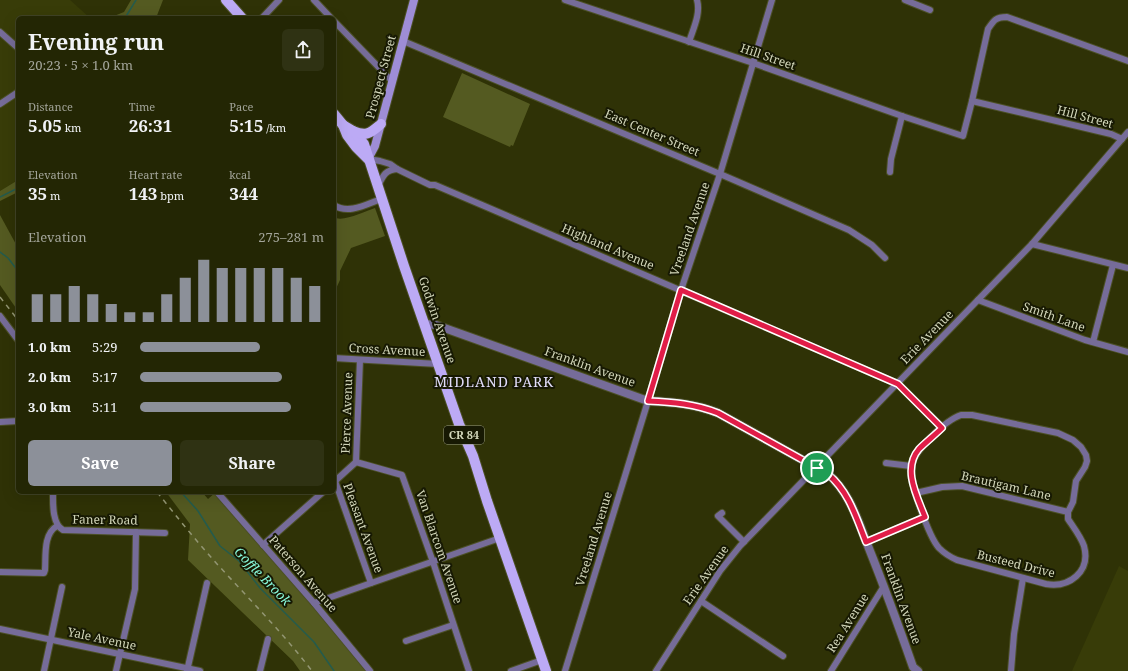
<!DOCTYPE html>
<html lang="en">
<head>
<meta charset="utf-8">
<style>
  :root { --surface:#232604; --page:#2f3213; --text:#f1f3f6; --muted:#a3a59a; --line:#404326; --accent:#8c9099 }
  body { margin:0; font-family:"Noto Serif",serif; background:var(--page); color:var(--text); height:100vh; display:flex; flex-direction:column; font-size:15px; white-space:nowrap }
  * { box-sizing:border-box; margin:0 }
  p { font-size:13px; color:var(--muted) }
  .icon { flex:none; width:22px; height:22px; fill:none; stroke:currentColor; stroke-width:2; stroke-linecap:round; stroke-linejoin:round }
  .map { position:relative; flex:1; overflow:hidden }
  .sheet { position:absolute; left:16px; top:16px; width:320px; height:478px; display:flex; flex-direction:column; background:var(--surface); border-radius:6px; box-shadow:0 4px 16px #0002,0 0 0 1px var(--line) }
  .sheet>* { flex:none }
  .pin { position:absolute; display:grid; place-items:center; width:34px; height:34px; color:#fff; margin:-17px; border:2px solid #fff; border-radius:50%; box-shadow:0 1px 4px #0007 }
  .round { display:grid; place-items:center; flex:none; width:42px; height:42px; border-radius:6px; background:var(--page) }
  .summary { display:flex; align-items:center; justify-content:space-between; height:68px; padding:0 12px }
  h1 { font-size:22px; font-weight:700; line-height:30px }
  .metrics { display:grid; grid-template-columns:repeat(3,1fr); gap:6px; height:68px; padding:4px 12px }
  .metrics div { display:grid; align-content:center }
  .metrics b { font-size:17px; font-weight:700 }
  .metrics small { font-size:11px; font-weight:400 }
  .metrics p { font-size:11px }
  .chart { height:112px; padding:8px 12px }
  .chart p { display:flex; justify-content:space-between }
  .chart svg { width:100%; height:72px; margin-top:4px; stroke:var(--accent); stroke-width:6 }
  .button { display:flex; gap:8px; margin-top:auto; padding:8px 12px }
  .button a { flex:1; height:46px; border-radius:6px; background:var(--accent); color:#fff; font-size:16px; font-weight:700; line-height:46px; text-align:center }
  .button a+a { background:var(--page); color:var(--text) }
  ul { padding:0 12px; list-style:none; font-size:13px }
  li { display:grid; grid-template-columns:64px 48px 1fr; align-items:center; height:30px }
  li i { height:10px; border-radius:5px; background:var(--accent) }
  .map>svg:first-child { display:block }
</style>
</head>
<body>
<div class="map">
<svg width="1128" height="671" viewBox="0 0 1128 671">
  <rect width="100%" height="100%" fill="#2f3206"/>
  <g fill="#383c08">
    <polygon points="0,0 70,0 90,18 18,18 18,180 0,191"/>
    <polygon points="1119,566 1128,571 1128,671 1072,671"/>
  </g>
  <g fill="#545a21">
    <polygon points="131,0 163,0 156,18 146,18 134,15 132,18 109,18 124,12"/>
    <polygon points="462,73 530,104 513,146 511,145 510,147 443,117"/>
    <polygon points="18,180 18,192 0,201 0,191"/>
    <path d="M 375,208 L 385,236 L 351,248 L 340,271 L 340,280 L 334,293 L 334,217 C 342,223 365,211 375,208 Z"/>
    <polygon points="0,215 18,248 18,311 0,285"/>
    <polygon points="166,492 202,492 208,499 216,492 368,671 300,671 293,661 188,560 190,524"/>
  </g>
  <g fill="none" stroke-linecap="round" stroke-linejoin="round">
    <g stroke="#245b4d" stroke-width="1.5">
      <polyline points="125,18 136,0"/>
      <polyline points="0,197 18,188"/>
      <polyline points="0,252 8,258 18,271"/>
      <polyline points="181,492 198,511 220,546 239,561 260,588 314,642 334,671"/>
    </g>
    <g stroke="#4c5026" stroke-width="8">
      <g id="minor">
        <polyline points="314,0 331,18"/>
        <path d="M 565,0 L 753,63 L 902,116 L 963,136 L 972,101 L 988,29 C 994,20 996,17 1007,17 L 1128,61"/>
        <polyline points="905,0 930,10"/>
        <polyline points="262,18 279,0"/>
        <polyline points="334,21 392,81"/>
        <polyline points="0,32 18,48"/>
        <polyline points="403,41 720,174 849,230 872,245 885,258"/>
        <path d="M 689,42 C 693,29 701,14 697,0"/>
        <polyline points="972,101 1111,134 1122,139"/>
        <polyline points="0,104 18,92"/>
        <polyline points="368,159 380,161 390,164 397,169 430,185 435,185 482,205 898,384 942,427"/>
        <polyline points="890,172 891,159 902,116"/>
        <path d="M 378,186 C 383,176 385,170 397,169"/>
        <path d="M 334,205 C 348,215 367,204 381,199"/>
        <polyline points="1032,244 1128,268"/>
        <polyline points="978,300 1085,340 1128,352"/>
        <polyline points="0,316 18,340"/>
        <polyline points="1093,342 1113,265"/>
        <polyline points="334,358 438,364"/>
        <path d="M 961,415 L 972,415 L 1058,433 L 1073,440 L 1081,447 L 1086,455 L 1087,461 L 1085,467 L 1076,481 L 1073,502 L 1068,512 L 1068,519 C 1074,528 1081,537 1084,546 C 1091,572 1069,588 1046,584 L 957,560 C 950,557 944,553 939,548 C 929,537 909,481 911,467 C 914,450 946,420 961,415 Z"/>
        <polyline points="0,422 18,421"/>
        <polyline points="356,462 402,475 433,562 469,671"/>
        <polyline points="886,463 911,466"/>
        <polyline points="335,481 371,583"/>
        <polyline points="334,482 356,462 360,360"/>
        <path d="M 53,492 C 53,503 52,524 63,530 L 165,533"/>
        <polyline points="217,492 314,603 370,671"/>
        <polyline points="916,493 942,487 962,486 1068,512"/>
        <polyline points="722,513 718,516 744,542"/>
        <polyline points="866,542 925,517"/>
        <polyline points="263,545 323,492"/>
        <path d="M 0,572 L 44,573 L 45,570 C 46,556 43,534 57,526"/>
        <polyline points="701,601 783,656"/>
        <polyline points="314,603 500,538"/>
        <polyline points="0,629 200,671"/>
        <polyline points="406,641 453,625"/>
        <polyline points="44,671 62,587"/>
        <polyline points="116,671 135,589 136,532"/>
        <polyline points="187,671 207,583"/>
        <polyline points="260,671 268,639"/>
        <polyline points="511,671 542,660"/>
        <polyline points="565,671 648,401 681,290 720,174 772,0"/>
        <polyline points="656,671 720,571 740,546 1032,244 1128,132"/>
        <polyline points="831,671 884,586"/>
        <polyline points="1011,671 1014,634 1023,578"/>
      </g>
    </g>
    <g stroke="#4c5026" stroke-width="10">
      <path id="tertiary" d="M 425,324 L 436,325 L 648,401 C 673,402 695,404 718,413 L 828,474 C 850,493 858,521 868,546 C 884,586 899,627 913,667 L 918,671"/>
    </g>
    <g stroke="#4c5026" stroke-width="10">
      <polyline id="secondary" points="368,159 375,146 414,0"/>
    </g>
    <g stroke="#4c5026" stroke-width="12">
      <g id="primary">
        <polyline points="226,0 242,18"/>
        <polyline points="334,114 343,125 347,135 356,147 368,159"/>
        <polyline points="343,125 353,131 364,144 404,266 459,424 473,456 487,501 546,671"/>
        <path d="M 353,131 C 367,137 370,133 381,124"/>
      </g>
    </g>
    <use href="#minor" stroke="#766c99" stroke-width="6"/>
    <use href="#tertiary" stroke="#766c99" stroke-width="8"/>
    <use href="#secondary" stroke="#9e8dd6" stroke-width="8"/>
    <use href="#primary" stroke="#bcaaf5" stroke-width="10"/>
    <g stroke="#939673" stroke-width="1.5" stroke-dasharray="5 5" stroke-linecap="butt">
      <polyline points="0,297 18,320"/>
      <path d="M 157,492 C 177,517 197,542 218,565 C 250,600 283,633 312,671"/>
    </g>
  </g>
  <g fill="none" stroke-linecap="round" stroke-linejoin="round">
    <g stroke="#fff" stroke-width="8">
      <path id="route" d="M 681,290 L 898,384 L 942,428 C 935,435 926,442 919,449 C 902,469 917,496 925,517 L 866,542 C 856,517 849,492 828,474 L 718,413 C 695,404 673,402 648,401 Z"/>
    </g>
    <use href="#route" stroke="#e11d48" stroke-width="5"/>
  </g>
  <g text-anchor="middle" stroke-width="4" stroke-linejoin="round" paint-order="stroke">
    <rect fill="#171903" stroke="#9a9d82" stroke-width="1" x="444" y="426" width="40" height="18" rx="3"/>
    <g font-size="11" font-weight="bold" fill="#d2d6b9">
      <text x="464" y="439">CR 84</text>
    </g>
    <g font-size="12" fill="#d2d6b9" stroke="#171903">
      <text transform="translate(768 57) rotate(19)" y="4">Hill Street</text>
      <text transform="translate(381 77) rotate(-75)" y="4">Prospect Street</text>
      <text transform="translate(1085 117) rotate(15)" y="4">Hill Street</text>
      <text transform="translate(652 133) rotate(23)" y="4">East Center Street</text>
      <text transform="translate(690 229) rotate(-71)" y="4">Vreeland Avenue</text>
      <text transform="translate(608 247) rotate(23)" y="4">Highland Avenue</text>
      <text transform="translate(1054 317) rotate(20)" y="4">Smith Lane</text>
      <text transform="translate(437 320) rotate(71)" y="4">Godwin Avenue</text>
      <text transform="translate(927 337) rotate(-46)" y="4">Erie Avenue</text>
      <text transform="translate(387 350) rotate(3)" y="4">Cross Avenue</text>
      <text transform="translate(590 367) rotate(20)" y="4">Franklin Avenue</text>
      <text transform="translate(347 413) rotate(-88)" y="4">Pierce Avenue</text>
      <text transform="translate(1006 486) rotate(13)" y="4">Brautigam Lane</text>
      <text transform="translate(105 520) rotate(1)" y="4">Faner Road</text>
      <text transform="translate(363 528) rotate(70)" y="4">Pleasant Avenue</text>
      <text transform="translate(594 539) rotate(-73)" y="4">Vreeland Avenue</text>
      <text transform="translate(439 547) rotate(71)" y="4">Van Blarcom Avenue</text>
      <text transform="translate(1016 564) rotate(14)" y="4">Busteed Drive</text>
      <text transform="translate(303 574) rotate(49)" y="4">Paterson Avenue</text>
      <text transform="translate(706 575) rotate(-55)" y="4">Erie Avenue</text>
      <text transform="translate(901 599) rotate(70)" y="4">Franklin Avenue</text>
      <text transform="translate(848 623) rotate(-58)" y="4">Rea Avenue</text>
      <text transform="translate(102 639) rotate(12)" y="4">Yale Avenue</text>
    </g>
    <g font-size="13" font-style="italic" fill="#89f9db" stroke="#171903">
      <text transform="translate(263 576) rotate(46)" y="5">Goffle Brook</text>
    </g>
    <g font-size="14" letter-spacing="1" fill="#e2ddfa" stroke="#171903">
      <text x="494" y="387">MIDLAND PARK</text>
    </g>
  </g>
</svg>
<div class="pin" style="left:817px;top:468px;background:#1e9e55"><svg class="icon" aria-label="arrive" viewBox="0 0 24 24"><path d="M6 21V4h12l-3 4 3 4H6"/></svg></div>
<section class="sheet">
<div class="summary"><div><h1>Evening run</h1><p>20:23 · 5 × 1.0 km</p></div><a class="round"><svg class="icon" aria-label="share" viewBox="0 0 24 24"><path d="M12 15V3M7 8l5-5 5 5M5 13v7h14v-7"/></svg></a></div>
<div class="metrics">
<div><p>Distance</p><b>5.05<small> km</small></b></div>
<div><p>Time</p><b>26:31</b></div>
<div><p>Pace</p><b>5:15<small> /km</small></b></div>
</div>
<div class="metrics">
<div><p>Elevation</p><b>35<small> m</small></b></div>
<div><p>Heart rate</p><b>143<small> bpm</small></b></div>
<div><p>kcal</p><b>344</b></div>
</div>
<div class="chart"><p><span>Elevation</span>275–281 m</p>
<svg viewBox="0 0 160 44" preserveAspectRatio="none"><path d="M5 44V27M15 44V27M25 44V22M35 44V27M45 44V33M55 44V38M65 44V38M75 44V27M85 44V17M95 44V6M105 44V11M115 44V11M125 44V11M135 44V11M145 44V17M155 44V22"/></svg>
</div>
<ul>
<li><b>1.0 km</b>5:29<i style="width:65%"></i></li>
<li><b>2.0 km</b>5:17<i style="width:77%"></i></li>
<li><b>3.0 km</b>5:11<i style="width:82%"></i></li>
</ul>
<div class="button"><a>Save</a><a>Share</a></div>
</section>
</div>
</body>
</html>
